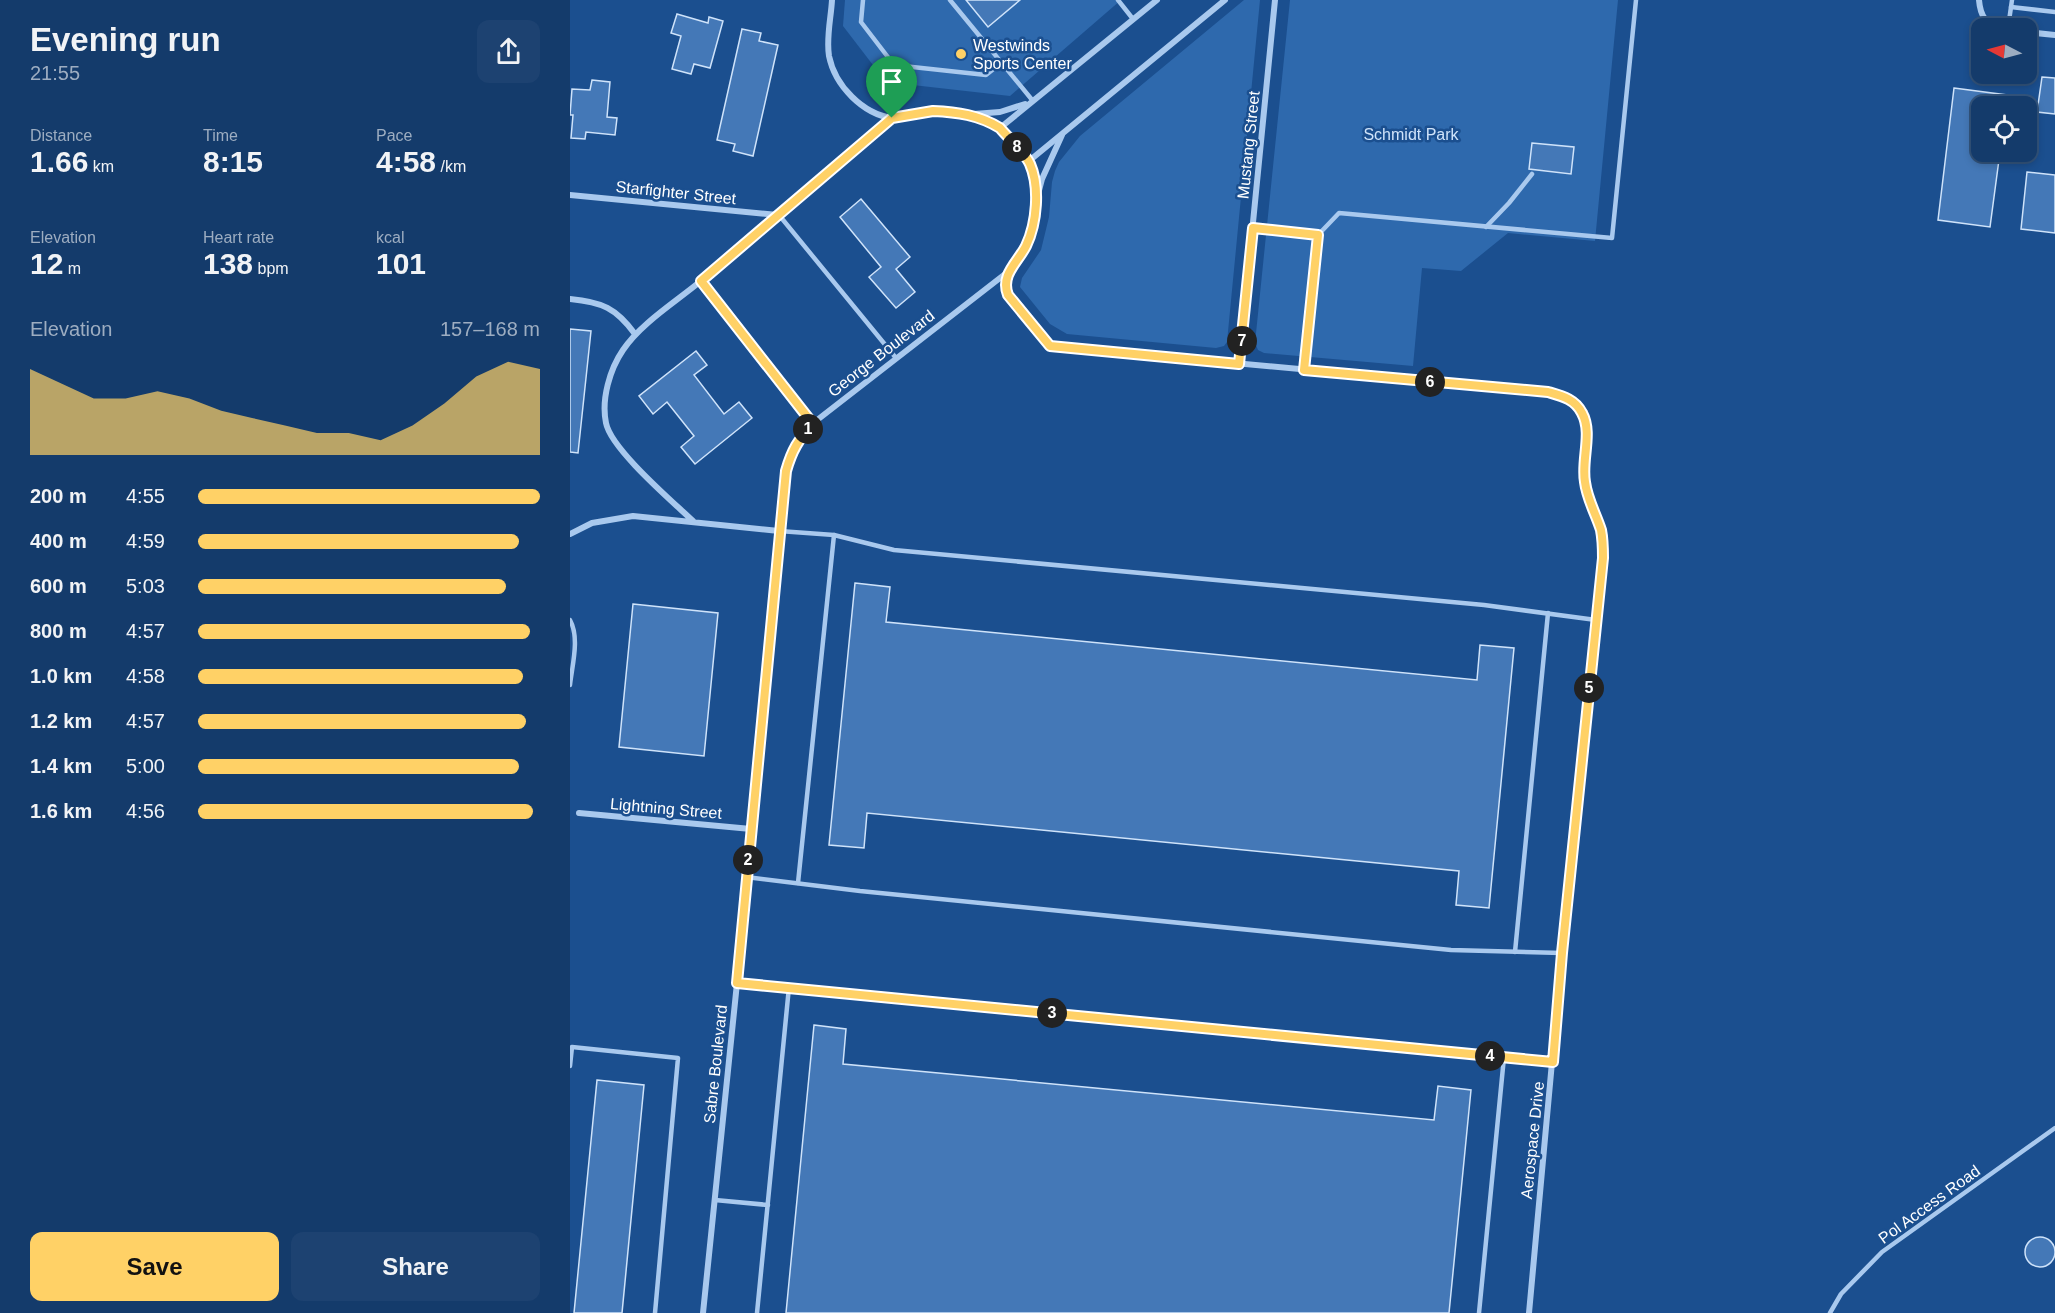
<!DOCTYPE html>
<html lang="en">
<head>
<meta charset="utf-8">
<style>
  :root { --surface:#143b6b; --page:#1d4271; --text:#f1f3f6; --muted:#9dadc1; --line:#33557e; --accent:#ffd166 }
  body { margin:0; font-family:Arial,sans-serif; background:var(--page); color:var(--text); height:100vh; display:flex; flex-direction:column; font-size:22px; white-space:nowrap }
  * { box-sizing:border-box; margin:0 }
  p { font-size:20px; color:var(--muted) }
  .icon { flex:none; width:33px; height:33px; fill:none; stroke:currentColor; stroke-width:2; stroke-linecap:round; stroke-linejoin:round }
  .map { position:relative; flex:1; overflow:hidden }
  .panel { display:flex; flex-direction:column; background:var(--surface); width:570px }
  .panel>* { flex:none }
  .needle { width:39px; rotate:276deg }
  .tools { position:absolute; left:1401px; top:18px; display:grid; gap:12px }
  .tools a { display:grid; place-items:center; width:66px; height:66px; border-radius:12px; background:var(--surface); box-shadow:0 3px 9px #0003,0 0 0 2px var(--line); font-size:30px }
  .pin { position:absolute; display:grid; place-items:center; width:51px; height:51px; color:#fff; margin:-62px -26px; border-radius:50% 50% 50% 0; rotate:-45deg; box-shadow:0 0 6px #0007 }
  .pin .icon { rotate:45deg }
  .km { position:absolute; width:30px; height:30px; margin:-15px; border-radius:50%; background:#222; color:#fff; font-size:16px; line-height:30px; text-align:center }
  .round { display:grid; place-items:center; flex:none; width:63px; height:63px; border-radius:12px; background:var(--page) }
  .overview { display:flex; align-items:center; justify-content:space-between; height:102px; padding:0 30px }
  h1 { font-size:33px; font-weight:600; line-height:45px }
  .metrics { display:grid; grid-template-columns:repeat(3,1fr); gap:9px; height:102px; padding:6px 30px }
  .metrics div { display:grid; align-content:center }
  .metrics b { font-size:30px; font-weight:600 }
  .metrics small { font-size:16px; font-weight:400 }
  .metrics p { font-size:16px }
  .chart { height:168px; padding:12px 30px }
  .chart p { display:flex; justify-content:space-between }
  .chart svg { width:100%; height:108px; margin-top:6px; fill:var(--accent); opacity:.7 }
  .button { display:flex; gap:12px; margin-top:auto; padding:12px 30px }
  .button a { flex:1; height:69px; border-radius:12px; background:var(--accent); color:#111; font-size:24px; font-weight:600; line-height:69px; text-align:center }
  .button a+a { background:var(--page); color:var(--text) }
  ul { padding:0 30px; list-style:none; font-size:20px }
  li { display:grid; grid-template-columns:96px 72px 1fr; align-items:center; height:45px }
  li i { height:15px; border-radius:8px; background:var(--accent) }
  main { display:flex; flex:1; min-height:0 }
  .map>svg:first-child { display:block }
</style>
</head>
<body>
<main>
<section class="panel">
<div class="overview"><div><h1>Evening run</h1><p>21:55</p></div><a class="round"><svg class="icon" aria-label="share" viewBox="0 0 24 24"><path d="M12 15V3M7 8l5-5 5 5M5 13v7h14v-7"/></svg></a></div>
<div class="metrics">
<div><p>Distance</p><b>1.66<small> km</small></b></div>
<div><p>Time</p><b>8:15</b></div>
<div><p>Pace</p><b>4:58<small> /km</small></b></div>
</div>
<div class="metrics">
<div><p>Elevation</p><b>12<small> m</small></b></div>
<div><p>Heart rate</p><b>138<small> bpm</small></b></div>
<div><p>kcal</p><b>101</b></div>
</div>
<div class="chart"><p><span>Elevation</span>157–168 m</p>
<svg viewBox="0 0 160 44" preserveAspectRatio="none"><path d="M0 44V9L10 15L20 21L30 21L40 18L50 21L60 26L70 29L80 32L90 35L100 35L110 38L120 32L130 23L140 12L150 6L160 9V44z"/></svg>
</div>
<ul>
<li><b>200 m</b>4:55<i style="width:100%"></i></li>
<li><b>400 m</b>4:59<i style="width:94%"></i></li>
<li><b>600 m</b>5:03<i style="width:90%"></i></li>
<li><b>800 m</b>4:57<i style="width:97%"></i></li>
<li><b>1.0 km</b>4:58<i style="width:95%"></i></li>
<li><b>1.2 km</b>4:57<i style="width:96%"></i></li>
<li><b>1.4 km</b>5:00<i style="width:94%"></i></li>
<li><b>1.6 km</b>4:56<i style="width:98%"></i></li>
</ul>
<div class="button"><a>Save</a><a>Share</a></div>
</section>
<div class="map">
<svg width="1485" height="1313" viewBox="0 0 1485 1313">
  <rect width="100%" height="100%" fill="#1b4f8f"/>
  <g fill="#2e69ad">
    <polygon points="275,0 551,0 440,96 316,82 273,26"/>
    <polygon points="674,0 690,0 657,342 654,346 646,348 497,334 480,324 450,287 452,278 471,250 479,217 482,182 485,171 489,162 510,136"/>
    <polygon points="720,0 1048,0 1025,241 938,233 891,271 852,268 843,366 694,353 688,350 685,343"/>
  </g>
  <g fill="#4478b7" stroke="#cfe3fa" stroke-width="1.5">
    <polygon points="396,0 450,0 418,27"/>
    <polygon points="107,14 138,23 139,17 153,21 140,68 124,64 121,74 102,69 111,36 101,33"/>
    <polygon points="172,29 191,33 189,41 208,45 183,156 163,151 165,144 147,140"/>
    <polygon points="1472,77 1485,78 1485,114 1467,112"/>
    <polygon points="22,80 40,82 37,117 47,118 45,135 16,132 15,139 1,138 3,115 0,115 2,89 20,90"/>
    <polygon points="1384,88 1437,95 1435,106 1412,106 1412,152 1430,152 1420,227 1368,220"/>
    <polygon points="962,143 1004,147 1001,174 959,169"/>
    <polygon points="1457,172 1485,175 1485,233 1451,229"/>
    <polygon points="291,199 340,257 326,269 345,292 326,308 299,277 311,267 270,217"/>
    <polygon points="0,329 21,331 8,453 0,452"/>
    <polygon points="126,351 137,365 124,375 154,414 169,402 182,418 125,464 111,447 124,436 97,402 83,414 69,396"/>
    <polygon points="285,583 320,587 316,622 907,680 910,645 944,648 919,908 886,905 889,871 297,813 294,848 259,845"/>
    <polygon points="63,604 148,613 134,756 49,747"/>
    <polygon points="244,1025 276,1029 273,1064 864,1120 868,1086 901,1090 879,1313 216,1313"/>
    <polygon points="27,1080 74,1085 52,1313 4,1313"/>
    <circle cx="1470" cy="1252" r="15"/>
  </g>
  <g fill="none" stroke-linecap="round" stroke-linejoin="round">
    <g stroke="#a9c9ee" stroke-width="4.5">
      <polyline points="293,0 291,22 324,65 416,75 431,63"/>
      <polyline points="380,0 463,101"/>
      <polyline points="548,0 563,19"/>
      <polyline points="1441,7 1485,12"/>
      <polyline points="1438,28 1442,0"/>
      <polyline points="209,215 326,358"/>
      <polyline points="916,227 939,203 962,174"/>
      <polyline points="683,228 748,235"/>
      <polyline points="131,281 242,424"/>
      <polyline points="734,370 748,235 769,213 1042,238 1066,0"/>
      <polyline points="209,531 264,535 324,550 914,605 1026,620"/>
      <path d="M 0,620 C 10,638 2,666 0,685"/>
      <polyline points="176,877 290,891 881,950 992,953"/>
      <polyline points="228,883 264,535"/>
      <polyline points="945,952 978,613"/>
      <polyline points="167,983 983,1062"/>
      <polyline points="0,1066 2,1047 108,1058 85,1313"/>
      <polyline points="145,1200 198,1205"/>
      <polyline points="187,1313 219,987"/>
      <polyline points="909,1313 934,1057"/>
      <polyline points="1260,1313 1271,1294 1312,1252 1485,1128"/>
    </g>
    <g stroke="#a9c9ee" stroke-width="6">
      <path d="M 262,0 C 261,18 256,38 259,56 C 265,86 293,114 322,118"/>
      <path d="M 1409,0 C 1410,13 1415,25 1429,28"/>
      <polyline points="1456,32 1485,35"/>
      <polyline points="404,114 430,112 455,104"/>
      <polyline points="430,128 587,0"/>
      <polyline points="459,161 655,0"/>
      <polyline points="0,195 208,215"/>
      <polyline points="467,198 472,179 492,135"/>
      <path d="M 439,271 L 435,283 L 438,295 L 480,346 L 978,392 C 992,396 1005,399 1012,413 C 1022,431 1013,457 1014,477 C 1015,496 1026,512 1031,530 C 1033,539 1033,548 1033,558 L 992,953 L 959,1313"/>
      <path d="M 0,299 C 32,302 46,308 65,334"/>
      <polyline points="669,364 705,0"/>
      <path d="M 0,534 L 22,523 L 63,516 L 209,531 C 214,487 211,458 242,424 L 439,271 C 459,247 467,221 465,190 C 464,181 464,171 460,163 C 456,156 450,151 445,145 C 429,126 420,120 396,114 C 371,108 346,113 322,118 C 259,172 196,227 132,280 C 107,301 71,323 53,350 C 40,369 31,399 36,423 C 41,449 102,501 123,521"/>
      <polyline points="9,813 181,829"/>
      <polyline points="133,1313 167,983 209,531"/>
    </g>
  </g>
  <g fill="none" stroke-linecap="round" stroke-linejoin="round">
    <g stroke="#fff" stroke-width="12">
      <path id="route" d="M 363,111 C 387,112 409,115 430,128 C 439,139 454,151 460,164 C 470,187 467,223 456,246 C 448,262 430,275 438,295 L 480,346 L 669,364 L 683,228 L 748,235 L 734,370 L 978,392 C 992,396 1005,399 1012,413 C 1023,433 1011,460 1015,482 C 1017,499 1026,514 1031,530 C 1033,540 1033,549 1033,558 L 992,953 L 983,1062 L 167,983 L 216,471 C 222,450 228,440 243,424 L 131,281 L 322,118 Z"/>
    </g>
    <use href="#route" stroke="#ffd166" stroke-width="8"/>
  </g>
  <circle fill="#ffd166" stroke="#1b4f8f" stroke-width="2" cx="391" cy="54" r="6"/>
  <g text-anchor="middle" stroke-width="5" stroke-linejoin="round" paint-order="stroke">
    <g font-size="16" fill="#fff" stroke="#1b4f8f" text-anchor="start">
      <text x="403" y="51">Westwinds<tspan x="403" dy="18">Sports Center</tspan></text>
    </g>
    <g font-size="16" fill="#cfe3fa" stroke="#1b4f8f">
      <text x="841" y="140">Schmidt Park</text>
    </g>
    <g font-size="16" fill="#fff" stroke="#1b4f8f">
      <text transform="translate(678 145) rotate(-84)" y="6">Mustang Street</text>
      <text transform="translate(106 192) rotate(6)" y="6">Starfighter Street</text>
      <text transform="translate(311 353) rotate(-38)" y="6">George Boulevard</text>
      <text transform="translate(96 808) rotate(5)" y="6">Lightning Street</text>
      <text transform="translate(145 1064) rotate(-84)" y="6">Sabre Boulevard</text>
      <text transform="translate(962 1140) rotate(-84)" y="6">Aerospace Drive</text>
      <text transform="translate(1359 1204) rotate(-36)" y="6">Pol Access Road</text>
    </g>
  </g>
</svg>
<div class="tools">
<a><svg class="needle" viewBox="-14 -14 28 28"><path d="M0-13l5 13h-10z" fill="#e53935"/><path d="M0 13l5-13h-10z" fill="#9dadc1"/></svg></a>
<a><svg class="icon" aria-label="locate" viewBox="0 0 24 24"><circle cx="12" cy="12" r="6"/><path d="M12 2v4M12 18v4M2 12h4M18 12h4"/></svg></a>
</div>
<div class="pin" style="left:322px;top:118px;background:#1e9e55"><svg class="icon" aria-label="arrive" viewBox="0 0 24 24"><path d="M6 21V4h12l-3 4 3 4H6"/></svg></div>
<b class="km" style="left:238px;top:429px">1</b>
<b class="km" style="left:178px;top:860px">2</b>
<b class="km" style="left:482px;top:1013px">3</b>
<b class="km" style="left:920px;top:1056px">4</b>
<b class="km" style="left:1019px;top:688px">5</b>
<b class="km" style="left:860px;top:382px">6</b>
<b class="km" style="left:672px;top:341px">7</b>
<b class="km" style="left:447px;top:147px">8</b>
</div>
</main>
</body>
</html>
